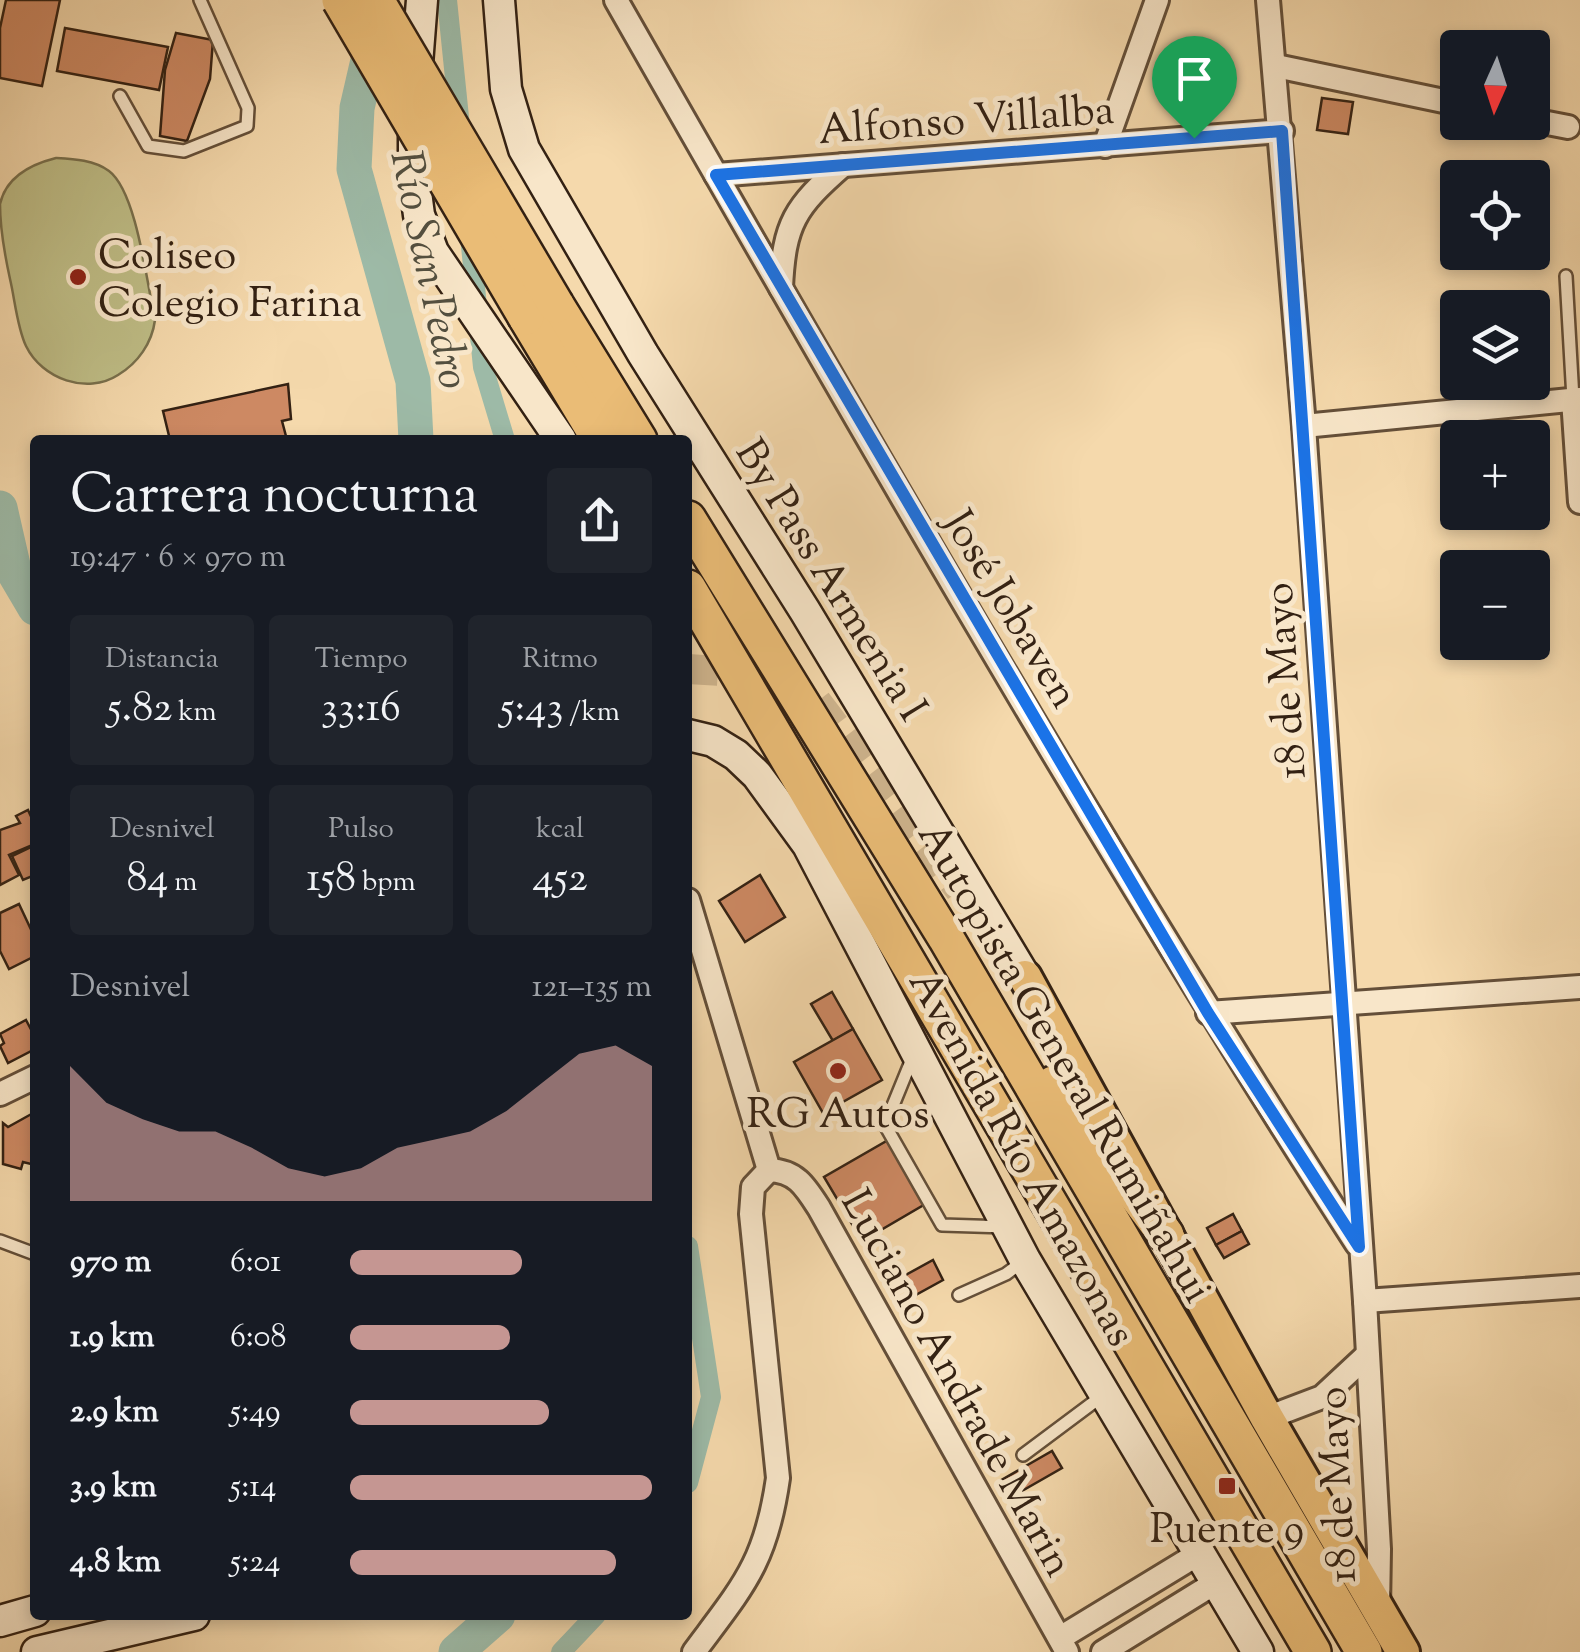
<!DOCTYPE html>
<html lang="es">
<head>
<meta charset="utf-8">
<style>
  :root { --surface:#171b24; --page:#20242c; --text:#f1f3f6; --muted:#9ea1a6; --accent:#c59692 }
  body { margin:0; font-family:"Sorts Mill Goudy",serif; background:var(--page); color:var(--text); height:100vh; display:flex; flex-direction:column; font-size:38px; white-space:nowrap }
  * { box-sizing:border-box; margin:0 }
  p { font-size:32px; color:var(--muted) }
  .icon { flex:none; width:55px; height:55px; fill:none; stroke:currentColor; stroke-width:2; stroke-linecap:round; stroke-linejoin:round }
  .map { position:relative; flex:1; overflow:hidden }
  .sheet { position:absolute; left:30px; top:435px; width:662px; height:1185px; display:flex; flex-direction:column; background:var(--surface); border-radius:10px; box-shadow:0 5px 15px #0003 }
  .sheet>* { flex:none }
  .needle { width:65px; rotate:183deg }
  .buttons { position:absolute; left:1440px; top:30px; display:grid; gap:20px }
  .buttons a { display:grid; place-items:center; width:110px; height:110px; border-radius:10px; background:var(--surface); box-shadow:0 5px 15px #0003; font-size:50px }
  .pin { position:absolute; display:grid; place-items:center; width:85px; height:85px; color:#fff; margin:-102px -42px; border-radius:50% 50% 50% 0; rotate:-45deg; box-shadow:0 0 10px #0007 }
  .pin .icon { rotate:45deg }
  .round { display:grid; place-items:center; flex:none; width:105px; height:105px; border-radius:10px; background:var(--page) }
  .overview { display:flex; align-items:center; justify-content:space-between; height:170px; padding:0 40px }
  h1 { font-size:55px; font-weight:600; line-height:75px }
  .figures { display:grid; grid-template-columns:repeat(3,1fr); gap:15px; height:170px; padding:10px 40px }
  .figures div { display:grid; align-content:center; border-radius:10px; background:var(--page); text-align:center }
  .figures b { font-size:42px; font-weight:600 }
  .figures small { font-size:28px; font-weight:400 }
  .figures p { font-size:28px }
  .chart { height:280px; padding:20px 40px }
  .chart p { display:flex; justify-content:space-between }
  .chart svg { width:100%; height:180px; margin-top:10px; fill:var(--accent); opacity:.7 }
  ul { padding:0 40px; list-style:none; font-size:32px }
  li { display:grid; grid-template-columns:160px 120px 1fr; align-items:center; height:75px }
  li i { height:25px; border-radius:12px; background:var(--accent) }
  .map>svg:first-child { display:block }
</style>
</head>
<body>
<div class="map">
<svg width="1580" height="1652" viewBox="0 0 1580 1652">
  <rect width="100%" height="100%" fill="#f5d9ac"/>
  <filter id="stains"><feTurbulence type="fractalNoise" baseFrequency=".002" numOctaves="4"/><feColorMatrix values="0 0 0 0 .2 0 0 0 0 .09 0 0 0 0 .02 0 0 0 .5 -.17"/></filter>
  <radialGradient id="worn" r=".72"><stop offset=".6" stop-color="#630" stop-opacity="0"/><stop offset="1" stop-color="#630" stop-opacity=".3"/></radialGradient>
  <path fill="#bfbe87" stroke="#79704d" stroke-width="2.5" d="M 56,158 C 74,159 94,160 109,171 C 137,192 147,285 155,320 C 152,343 138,363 118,375 C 87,395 42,379 26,346 C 17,327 15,300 10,279 C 5,256 0,228 0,204 C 6,177 32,164 56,158 Z"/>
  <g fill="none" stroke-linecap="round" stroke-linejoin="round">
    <g stroke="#9dbaa7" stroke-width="20">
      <polyline points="447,0 460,127"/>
      <polyline points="470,236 483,367 505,440"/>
      <polyline points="688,1246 711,1397 688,1483"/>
      <polyline points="561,1652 596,1615"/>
    </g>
    <g stroke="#9dbaa7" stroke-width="35">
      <polyline points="375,30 357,108 354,169 413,381 416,440"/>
      <polyline points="0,508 15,574 35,608"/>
      <polyline points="456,1652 498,1615"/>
    </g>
  </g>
  <g fill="#cd8963" stroke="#332113" stroke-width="2.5">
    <polygon points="6,0 60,0 42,86 0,78 0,28"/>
    <polygon points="65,28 168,47 159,90 57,71"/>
    <polygon points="176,33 213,40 210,79 187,141 160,136 165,70"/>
    <polygon points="1322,98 1353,102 1348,134 1317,130"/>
    <polygon points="288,384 291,419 282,421 287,440 170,440 163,411"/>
    <polygon points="28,810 35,825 35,844 9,855 19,875 0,885 0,830 20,823 16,816"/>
    <polygon points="35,845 35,875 23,880 12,856"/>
    <polygon points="760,875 785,917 745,942 719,901"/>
    <polygon points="19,904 35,938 35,956 9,969 0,951 0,913"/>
    <polygon points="832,992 853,1029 833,1041 811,1004"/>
    <polygon points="26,1020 35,1037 35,1049 8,1063 0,1046 4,1043 0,1034"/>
    <polygon points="853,1029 882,1080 823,1113 794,1062"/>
    <polygon points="35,1112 35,1165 23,1162 21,1169 3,1164 3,1123 8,1127"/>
    <polygon points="890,1139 927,1203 862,1241 824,1177"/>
    <polygon points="1233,1214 1242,1231 1216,1245 1207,1228"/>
    <polygon points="1242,1231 1249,1244 1224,1258 1216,1245"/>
    <polygon points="933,1260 943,1280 912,1297 902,1277"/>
    <polygon points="1052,1451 1062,1468 1008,1499 998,1482"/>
  </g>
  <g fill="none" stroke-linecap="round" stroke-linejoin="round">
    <polyline stroke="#ceb48d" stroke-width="30" stroke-dasharray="30 15" stroke-linecap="butt" points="688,669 751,673 816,701 960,890"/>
    <g stroke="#644f39" stroke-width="16">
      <g id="service">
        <polyline points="120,96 148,146 184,151 247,126 248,108 200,0"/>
        <polyline points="1566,276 1573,399"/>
        <polyline points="914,1054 885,1125 942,1225 1006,1227"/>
        <polyline points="0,1241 35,1254"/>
        <polyline points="959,1295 1006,1274 1025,1260"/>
        <polyline points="1023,1455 1102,1396"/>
      </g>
    </g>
    <g stroke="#644f39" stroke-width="28">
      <g id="minor">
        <path d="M 616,0 C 855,419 1096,839 1357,1244"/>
        <polyline points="1268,0 1304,426 1365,1301 1379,1549 1378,1609"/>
        <polyline points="1276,66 1458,104"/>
        <polyline points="1532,120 1568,127"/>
        <polyline points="1105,146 1157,0"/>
        <polyline points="716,175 1282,131"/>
        <path d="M 781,288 C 784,223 795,207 843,165"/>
        <polyline points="1573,399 1580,502"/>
        <polyline points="1304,426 1580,399"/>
        <polyline points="688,900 769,1170"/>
        <polyline points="1208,1013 1580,987"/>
        <polyline points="0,1094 35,1077"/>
        <path d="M 769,1170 C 796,1171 805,1186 819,1208 L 1067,1652"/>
        <polyline points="1365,1301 1580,1286"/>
        <polyline points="1267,1418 1322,1397 1365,1357"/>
        <polyline points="1060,1638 1198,1554"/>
        <path d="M 694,1652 C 743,1586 766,1563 778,1478 L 751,1214 L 753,1187 L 769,1170"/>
        <polyline points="1103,1652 1215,1583"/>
      </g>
    </g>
    <g stroke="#332113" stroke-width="35">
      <g id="secondary">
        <polyline points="422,0 414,103 414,177 419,215 433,252 561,440"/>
        <polyline points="499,0 506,89 524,149 643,354 805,611 1025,977"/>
        <polyline points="688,735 713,741 736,755 757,775 808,845 1025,1260 1258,1652"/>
        <polyline points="0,1621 35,1611"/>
        <polyline points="37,1652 194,1615"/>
      </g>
    </g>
    <g stroke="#332113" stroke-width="38">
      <polyline id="primary" points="1025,977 1267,1418 1403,1652"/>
    </g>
    <g stroke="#332113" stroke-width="40">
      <g id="trunk">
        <polyline points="556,305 639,440"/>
        <polyline points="526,317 600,440"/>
        <polyline points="688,519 946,938 1364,1652"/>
        <polyline points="688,588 1313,1652"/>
        <polyline points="1053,1084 1166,1235"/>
      </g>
    </g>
    <use href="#service" stroke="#f8e6c9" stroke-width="11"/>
    <use href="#minor" stroke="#f8e6c9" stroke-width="22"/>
    <use href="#secondary" stroke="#f8e6c9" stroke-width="30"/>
    <use href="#primary" stroke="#eabc76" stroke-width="32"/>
    <use href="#trunk" stroke="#eabc76" stroke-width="35"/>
    <g stroke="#332113" stroke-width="40" stroke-linecap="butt">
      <g id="trunk-bridge">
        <polyline points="340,0 526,317"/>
        <polyline points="376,0 556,305"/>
      </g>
    </g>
    <use href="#trunk-bridge" stroke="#eabc76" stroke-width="35"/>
  </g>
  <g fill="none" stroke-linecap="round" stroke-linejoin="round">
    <g stroke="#fff" stroke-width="20">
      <polygon id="route" points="1282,131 1359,1247 1208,1013 716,175"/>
    </g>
    <use href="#route" stroke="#1a73e8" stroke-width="12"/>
  </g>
  <g fill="#8f2418" stroke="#f8e6c9" stroke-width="4">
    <circle cx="78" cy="277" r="10"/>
    <circle cx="838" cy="1071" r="10"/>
    <rect x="1217" y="1476" width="20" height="20" rx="5"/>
  </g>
  <g text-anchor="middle" stroke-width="10" stroke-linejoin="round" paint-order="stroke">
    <g font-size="42" fill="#332113" stroke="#f8e6c9">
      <text transform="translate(966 118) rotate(-4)" y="15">Alfonso Villalba</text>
      <text transform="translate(833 579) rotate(58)" y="15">By Pass Armenia I</text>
      <text transform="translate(1013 608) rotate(59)" y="15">José Jobaven</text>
      <text transform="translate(1283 681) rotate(-94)" y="15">18 de Mayo</text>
      <text transform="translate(1067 1061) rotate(60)" y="15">Autopista General Rumiñahui</text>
      <text transform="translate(1024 1157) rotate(61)" y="15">Avenida Río Amazonas</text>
      <text transform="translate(959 1382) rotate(61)" y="15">Luciano Andrade Marin</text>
      <text transform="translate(1335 1485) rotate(-93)" y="15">18 de Mayo</text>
    </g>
    <g font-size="42" fill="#332113" stroke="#f8e6c9">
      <text x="98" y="268" text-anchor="start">Coliseo<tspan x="98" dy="48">Colegio Farina</tspan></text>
      <text x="838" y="1127">RG Autos</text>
      <text x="1227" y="1542">Puente 9</text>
    </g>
    <g font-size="45" font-style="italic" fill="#534f3f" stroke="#f8e6c9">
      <text transform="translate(432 269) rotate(78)" y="16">Río San Pedro</text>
    </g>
  </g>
  <rect width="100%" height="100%" filter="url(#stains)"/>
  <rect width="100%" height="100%" fill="url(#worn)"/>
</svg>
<div class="buttons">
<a><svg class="needle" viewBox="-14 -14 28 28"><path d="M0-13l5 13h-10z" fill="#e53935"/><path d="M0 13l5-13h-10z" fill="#9ea1a6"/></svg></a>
<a><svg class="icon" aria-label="locate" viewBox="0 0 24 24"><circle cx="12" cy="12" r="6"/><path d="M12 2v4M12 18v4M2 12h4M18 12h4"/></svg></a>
<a><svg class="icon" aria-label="layers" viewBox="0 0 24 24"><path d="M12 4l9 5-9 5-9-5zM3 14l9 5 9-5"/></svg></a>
<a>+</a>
<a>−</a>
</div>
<div class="pin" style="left:1194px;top:138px;background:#1e9e55"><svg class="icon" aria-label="arrive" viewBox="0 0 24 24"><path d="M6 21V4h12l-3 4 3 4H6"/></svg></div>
<section class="sheet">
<div class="overview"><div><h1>Carrera nocturna</h1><p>19:47 · 6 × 970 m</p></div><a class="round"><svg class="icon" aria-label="share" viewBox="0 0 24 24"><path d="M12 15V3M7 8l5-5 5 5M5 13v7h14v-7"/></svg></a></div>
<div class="figures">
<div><p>Distancia</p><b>5.82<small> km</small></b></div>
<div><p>Tiempo</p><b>33:16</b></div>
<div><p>Ritmo</p><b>5:43<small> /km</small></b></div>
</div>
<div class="figures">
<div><p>Desnivel</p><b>84<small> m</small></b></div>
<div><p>Pulso</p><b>158<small> bpm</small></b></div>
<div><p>kcal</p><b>452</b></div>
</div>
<div class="chart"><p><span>Desnivel</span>121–135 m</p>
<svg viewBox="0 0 160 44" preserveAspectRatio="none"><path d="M0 44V11L10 20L20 24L30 27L40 27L50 31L60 36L70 38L80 36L90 31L100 29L110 27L120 22L130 15L140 8L150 6L160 11V44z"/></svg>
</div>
<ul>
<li><b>970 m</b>6:01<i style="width:57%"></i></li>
<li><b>1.9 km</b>6:08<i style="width:53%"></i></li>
<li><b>2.9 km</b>5:49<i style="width:66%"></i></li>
<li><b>3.9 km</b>5:14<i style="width:100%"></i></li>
<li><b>4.8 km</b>5:24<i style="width:88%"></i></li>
</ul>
</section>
</div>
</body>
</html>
